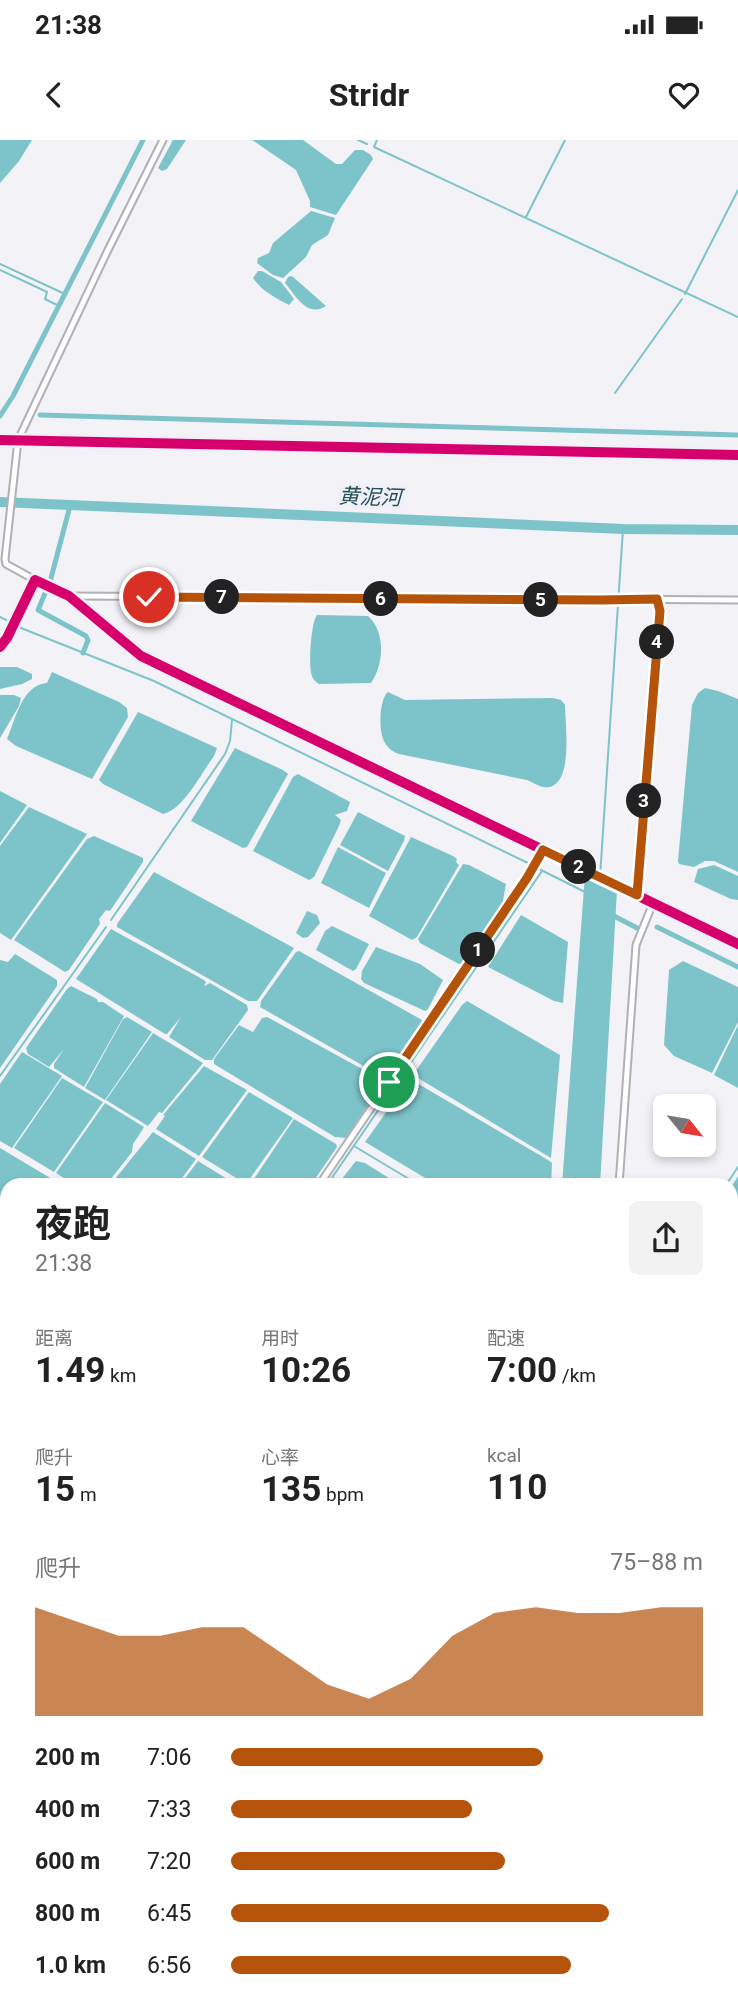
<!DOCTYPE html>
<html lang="zh">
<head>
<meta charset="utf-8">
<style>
  :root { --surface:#fff; --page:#f2f2f2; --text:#222; --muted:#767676; --accent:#b45309 }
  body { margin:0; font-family:Roboto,"Noto Sans SC",sans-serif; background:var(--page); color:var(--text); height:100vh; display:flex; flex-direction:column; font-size:26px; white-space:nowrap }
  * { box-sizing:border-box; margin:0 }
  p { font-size:23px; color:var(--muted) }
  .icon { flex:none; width:38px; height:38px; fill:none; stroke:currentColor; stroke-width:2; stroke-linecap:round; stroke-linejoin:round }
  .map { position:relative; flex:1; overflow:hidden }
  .side { position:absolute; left:0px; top:1038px; width:738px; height:831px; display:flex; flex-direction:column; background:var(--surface); border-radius:21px 21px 0 0; box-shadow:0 4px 10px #0003 }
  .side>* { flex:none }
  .needle { width:46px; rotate:120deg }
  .fabs { position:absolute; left:653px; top:954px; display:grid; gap:14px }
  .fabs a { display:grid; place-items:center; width:63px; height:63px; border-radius:10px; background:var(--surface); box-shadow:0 4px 10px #0003; font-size:35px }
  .pin { position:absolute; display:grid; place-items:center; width:60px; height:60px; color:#fff; margin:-30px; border:4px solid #fff; border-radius:50%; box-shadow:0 2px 7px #0007 }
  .km { position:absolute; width:35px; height:35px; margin:-18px; border-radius:50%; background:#222; color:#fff; font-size:19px; line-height:35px; text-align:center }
  .round { display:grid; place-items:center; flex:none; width:74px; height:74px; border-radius:10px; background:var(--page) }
  .head { display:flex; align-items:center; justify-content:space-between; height:119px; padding:0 35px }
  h1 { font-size:38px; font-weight:700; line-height:52px }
  .stats { display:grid; grid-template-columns:repeat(3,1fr); gap:10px; height:119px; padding:7px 35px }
  .stats div { display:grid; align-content:center }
  .stats b { font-size:35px; font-weight:700 }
  .stats small { font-size:19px; font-weight:400 }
  .stats p { font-size:19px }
  .chart { height:196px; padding:14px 35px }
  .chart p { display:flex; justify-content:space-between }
  .chart svg { width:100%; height:126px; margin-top:7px; fill:var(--accent); opacity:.7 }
  ul { padding:0 35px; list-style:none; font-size:23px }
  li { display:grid; grid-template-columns:112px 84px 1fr; align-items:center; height:52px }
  li i { height:18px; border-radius:9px; background:var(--accent) }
  .status { display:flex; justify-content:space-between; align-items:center; height:49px; padding:0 35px; background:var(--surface); direction:ltr }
  .status svg { height:19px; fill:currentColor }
  header { display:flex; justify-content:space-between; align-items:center; height:91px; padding:0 35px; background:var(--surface); font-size:32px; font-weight:700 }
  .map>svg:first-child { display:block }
</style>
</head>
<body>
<div class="status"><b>21:38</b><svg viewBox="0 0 49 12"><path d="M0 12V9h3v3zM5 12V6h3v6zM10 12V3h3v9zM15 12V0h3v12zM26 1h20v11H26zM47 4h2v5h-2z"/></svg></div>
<header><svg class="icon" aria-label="back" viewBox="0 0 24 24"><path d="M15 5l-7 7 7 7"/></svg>Stridr<svg class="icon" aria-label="heart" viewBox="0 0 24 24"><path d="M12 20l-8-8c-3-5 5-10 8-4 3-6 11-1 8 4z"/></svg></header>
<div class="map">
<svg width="738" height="1868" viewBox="0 0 738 1868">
  <rect width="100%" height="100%" fill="#f2f2f7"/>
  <g fill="#d4eed7">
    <polygon points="376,1862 413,1862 409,1868 372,1868"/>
    <polygon points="509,1862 544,1862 541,1868 505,1868"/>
  </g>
  <g fill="#7dc4ca">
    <polygon points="0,0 32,0 19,21 0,43"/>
    <polygon points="173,0 186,0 167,29 162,31 158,28"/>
    <polygon points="252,0 303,0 336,24 342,24 355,10 363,10 371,15 373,19 336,75 310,67 310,61 296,30"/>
    <polygon points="311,71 335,78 328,95 312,105 306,117 283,138 273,135 257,123 258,118 269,113 273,103"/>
    <path d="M 258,131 L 262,131 L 281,142 L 294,159 L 289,165 C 276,158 262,151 253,138 Z"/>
    <path d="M 292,136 L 326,166 C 307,178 296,156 285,143 L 288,137 Z"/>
    <path d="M 317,475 L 368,476 C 386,492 384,525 371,543 L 319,544 C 316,542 313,540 312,536 C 308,526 311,482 317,475 Z"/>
    <polygon points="0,527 17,527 32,534 32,539 22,544 0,549"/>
    <path d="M 52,532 L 119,562 L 127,568 L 128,577 L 92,639 L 16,606 L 7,599 C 16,578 22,545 47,543 Z"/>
    <polygon points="705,548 718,551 738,559 738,732 714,721 705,721 694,727 679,724 678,721 692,565 698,553"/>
    <path d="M 388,552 L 405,560 L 553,558 L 561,560 L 565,565 C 565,584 575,652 543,647 C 538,646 532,642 527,640 L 399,614 C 393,612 388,608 385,603 C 378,593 379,559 388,552 Z"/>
    <polygon points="0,555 14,555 21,558 19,566 0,598"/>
    <path d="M 138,572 L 217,608 L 214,616 C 202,632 183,670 163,674 L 103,644 L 99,640 Z"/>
    <polygon points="235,608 283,630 288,634 247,707 243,708 191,681"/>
    <polygon points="298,634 350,662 347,671 335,675 341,680 339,686 314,737 309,740 253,711 293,637"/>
    <polygon points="0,651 27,665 0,703"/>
    <polygon points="29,667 87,694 11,800 0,793 0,706"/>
    <polygon points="358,672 405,696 404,701 388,731 340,705"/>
    <polygon points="94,696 143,718 143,722 110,771 106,770 99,779 100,784 69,830 65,832 14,800 87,699"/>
    <polygon points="411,697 453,716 457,719 456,722 459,725 417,797 412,800 369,776"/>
    <polygon points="338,707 386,733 369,768 321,743"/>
    <polygon points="463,724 469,725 506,744 502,766 462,824 459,824 420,803 418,799"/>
    <polygon points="714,725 738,736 738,760 731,759 694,742 698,729"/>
    <polygon points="154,732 294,808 257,861 248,861 117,787 117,784"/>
    <polygon points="585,734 617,750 600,1045 562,1045"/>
    <polygon points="307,771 317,775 320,783 308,797 303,798 296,793"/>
    <polygon points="521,775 568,802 563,863 554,861 488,827"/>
    <polygon points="332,786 369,804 356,829 353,831 316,810 325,791"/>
    <polygon points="111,789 204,840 206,842 204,846 210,843 247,865 248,870 212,920 205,920 169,897 181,877 167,894 165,894 76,839"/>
    <polygon points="376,807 420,824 443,840 428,869 425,871 364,843 361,839 362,831"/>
    <polygon points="299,811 422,880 422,884 396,921 388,919 379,933 376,933 260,867 261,861 296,812"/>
    <polygon points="15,814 57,840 57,846 0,928 0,820 8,822"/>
    <polygon points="683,821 738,847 738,882 712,933 674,916 664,905 669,830"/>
    <polygon points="71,846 97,859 98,862 103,862 124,876 84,947 54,928 54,924 64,909 49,927 28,914 26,908 67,849"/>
    <polygon points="467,861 560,915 551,1018 413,935 462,865"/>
    <polygon points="127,877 152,892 105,960 85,948 123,879"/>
    <polygon points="267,877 373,935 373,941 366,951 373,957 346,998 335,997 214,924 214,919 239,885 253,892 262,878"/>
    <polygon points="738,885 738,948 714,935"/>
    <polygon points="153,893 203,923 162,973 159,972 148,986 106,960"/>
    <polygon points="22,912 62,936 12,1008 0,1001 0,944"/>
    <polygon points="204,926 247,950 199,1016 156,989 165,976 163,975"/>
    <polygon points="62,938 103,962 54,1032 14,1008"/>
    <polygon points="410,939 548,1020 552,1023 551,1045 437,1045 365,1002"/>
    <polygon points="249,952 293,978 246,1044 202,1017"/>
    <polygon points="105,963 144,987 143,989 133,1004 132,1012 106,1045 75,1045 56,1033"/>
    <polygon points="294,979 336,1004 337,1007 311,1045 250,1045"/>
    <polygon points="153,992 196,1019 177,1045 110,1045"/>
    <polygon points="0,1008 62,1045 7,1045 7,1076 0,1072"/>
    <polygon points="198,1021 237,1045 180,1045"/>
    <polygon points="356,1021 365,1023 400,1045 337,1045"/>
    <polygon points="738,1036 738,1156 732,1165 732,1046"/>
    <polygon points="0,1078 7,1082 7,1149 0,1145"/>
    <polygon points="738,1166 738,1225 732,1221 732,1175"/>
    <polygon points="7,1173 7,1220 0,1215 0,1182"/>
    <polygon points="732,1247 738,1251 738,1339 732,1350"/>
    <polygon points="0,1272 7,1277 7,1372 0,1366"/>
    <polygon points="0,1477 7,1482 7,1816 0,1812"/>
    <polygon points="732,1716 738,1721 738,1824 732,1820"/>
    <polygon points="106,1862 231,1862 229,1868 100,1868"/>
    <polygon points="448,1862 498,1862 494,1868 444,1868"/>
  </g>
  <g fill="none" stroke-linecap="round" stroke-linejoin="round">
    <g stroke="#7dc4ca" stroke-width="2">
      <polyline points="358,0 367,4"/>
      <polyline points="377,0 374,7 738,177"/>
      <polyline points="526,77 565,0"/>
      <polyline points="0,124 65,154"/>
      <polyline points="0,130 47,152 45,159 59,166"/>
      <polyline points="685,154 738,50"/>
      <polyline points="615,253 682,159"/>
      <polyline points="0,477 12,483"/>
      <polyline points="16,486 154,541 532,725"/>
      <polyline points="537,728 585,752"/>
      <polyline points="600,737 623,389"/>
      <polyline points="111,780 225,614 230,601 232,580"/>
      <polyline points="0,936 106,787"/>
      <polyline points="354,1006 419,1045"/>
      <polyline points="327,1045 542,731"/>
      <polyline points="726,1045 738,1027"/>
      <polyline points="0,1226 7,1230"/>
      <polyline points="732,1238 738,1242"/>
      <polyline points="732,1500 738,1494"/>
    </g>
    <g stroke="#7dc4ca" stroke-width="5">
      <polyline points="40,275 738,295"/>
      <polyline points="0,276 13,256 143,0"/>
      <polyline points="50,442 70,366"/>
      <polyline points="46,451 38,470 86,496 88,500 83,513"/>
      <polyline points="614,776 639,789"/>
      <polyline points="657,787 738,827"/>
    </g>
    <polyline stroke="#7dc4ca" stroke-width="10" points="0,362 623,389 738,390"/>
    <g stroke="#b1b1b4" stroke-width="9">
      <g id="minor">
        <polyline points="0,300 738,315"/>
        <polyline points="35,440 6,424 5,419 18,300 107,112 163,0"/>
        <polyline points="69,456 738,460"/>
        <polyline points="0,507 7,498 35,440 69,456 141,516 738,804"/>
        <polyline points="637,755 660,471 657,459"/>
        <polyline points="319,1045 527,738 543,710"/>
        <polyline points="619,1045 636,805 653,763"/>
        <polyline points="732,1228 738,1232"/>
        <polyline points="0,1458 7,1463"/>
        <polyline points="732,1608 738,1611"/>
        <polyline points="680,1862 691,1868"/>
      </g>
    </g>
    <use href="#minor" stroke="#fdfdfe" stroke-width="5"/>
    <g stroke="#f0effa" stroke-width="15">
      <g id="cycleway">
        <polyline points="0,300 738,315"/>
        <polyline points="0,507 7,498 35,440 69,456 141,516 738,804"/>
      </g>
    </g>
    <use href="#cycleway" stroke="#d6006c" stroke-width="10"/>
  </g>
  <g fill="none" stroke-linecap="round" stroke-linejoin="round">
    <g stroke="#fff" stroke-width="14">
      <polyline id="route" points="149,457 601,460 657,459 660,471 637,755 543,710 527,738 389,942"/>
    </g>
    <use href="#route" stroke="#b45309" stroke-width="9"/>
  </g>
  <g text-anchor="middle" stroke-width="7" stroke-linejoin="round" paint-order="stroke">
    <g font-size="21" font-style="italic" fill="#245254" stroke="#f0effa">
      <text transform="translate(370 357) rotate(2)" y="7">黄泥河</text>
    </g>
  </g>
</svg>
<div class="fabs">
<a><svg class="needle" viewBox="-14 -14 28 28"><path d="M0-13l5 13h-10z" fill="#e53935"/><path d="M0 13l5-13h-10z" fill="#767676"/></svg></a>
</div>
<div class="pin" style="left:389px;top:942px;background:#1e9e55"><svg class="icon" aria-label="arrive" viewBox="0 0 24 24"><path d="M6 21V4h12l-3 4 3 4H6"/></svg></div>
<div class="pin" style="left:149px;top:457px;background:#d93025"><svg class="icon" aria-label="check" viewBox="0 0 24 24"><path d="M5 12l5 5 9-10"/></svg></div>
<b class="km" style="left:478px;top:810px">1</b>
<b class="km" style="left:579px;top:727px">2</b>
<b class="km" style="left:644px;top:661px">3</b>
<b class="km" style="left:657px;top:502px">4</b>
<b class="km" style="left:541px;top:460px">5</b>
<b class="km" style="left:381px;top:459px">6</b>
<b class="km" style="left:222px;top:457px">7</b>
<section class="side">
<div class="head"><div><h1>夜跑</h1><p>21:38</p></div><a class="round"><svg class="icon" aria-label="share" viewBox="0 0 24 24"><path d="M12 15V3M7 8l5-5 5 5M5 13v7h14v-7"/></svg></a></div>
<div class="stats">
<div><p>距离</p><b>1.49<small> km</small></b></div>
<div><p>用时</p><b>10:26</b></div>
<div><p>配速</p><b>7:00<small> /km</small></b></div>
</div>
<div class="stats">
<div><p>爬升</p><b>15<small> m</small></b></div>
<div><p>心率</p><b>135<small> bpm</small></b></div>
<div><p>kcal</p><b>110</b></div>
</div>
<div class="chart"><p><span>爬升</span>75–88 m</p>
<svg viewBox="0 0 160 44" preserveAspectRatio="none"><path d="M0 44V6L10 11L20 16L30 16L40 13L50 13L60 23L70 33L80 38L90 31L100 16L110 8L120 6L130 8L140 8L150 6L160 6V44z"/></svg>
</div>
<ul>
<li><b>200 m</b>7:06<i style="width:66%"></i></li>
<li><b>400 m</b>7:33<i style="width:51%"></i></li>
<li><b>600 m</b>7:20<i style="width:58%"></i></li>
<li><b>800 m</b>6:45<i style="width:80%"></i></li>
<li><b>1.0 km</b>6:56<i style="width:72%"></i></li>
</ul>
</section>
</div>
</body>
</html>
